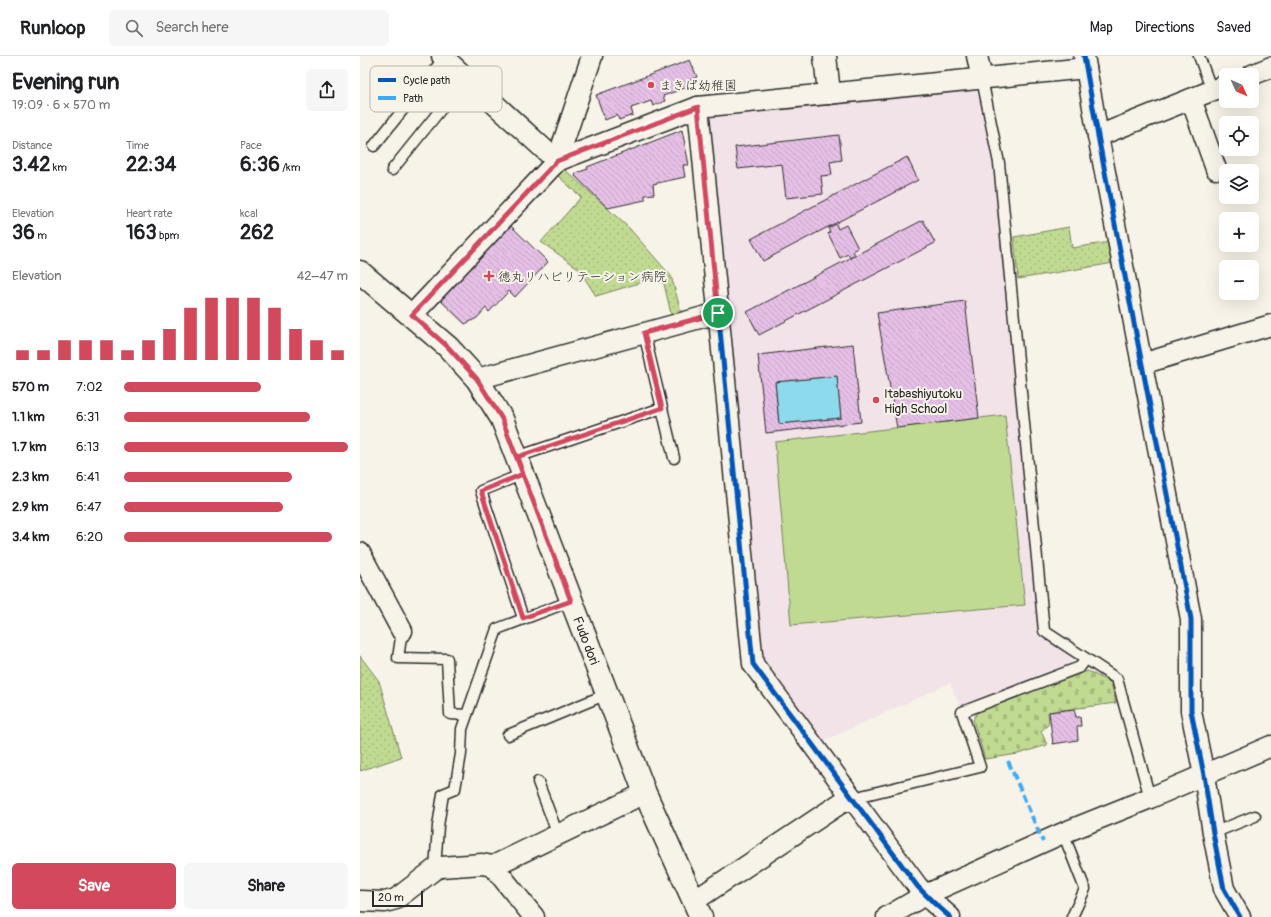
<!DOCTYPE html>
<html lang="en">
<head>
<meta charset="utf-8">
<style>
  :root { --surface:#fff; --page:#f6f6f6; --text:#202124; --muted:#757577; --line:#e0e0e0; --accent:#d1495b }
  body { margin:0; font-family:Pangolin,"Klee One",sans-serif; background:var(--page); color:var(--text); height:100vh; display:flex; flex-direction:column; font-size:15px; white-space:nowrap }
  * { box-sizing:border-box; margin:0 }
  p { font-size:13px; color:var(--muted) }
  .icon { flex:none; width:22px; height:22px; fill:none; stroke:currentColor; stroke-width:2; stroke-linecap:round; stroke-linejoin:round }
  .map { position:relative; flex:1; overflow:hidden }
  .sheet { display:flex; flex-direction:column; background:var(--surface); width:360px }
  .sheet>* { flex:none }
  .needle { width:26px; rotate:135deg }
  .fabs { position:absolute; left:859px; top:12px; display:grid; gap:8px }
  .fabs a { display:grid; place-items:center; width:40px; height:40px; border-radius:6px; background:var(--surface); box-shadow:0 4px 16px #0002; font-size:20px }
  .scale { position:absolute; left:12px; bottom:10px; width:51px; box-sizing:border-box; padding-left:4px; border:2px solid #2b2b2b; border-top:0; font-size:11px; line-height:14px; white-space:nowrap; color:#2b2b2b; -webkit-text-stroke:3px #f7f3e8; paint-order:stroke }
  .pin { position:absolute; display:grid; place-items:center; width:34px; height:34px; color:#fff; margin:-17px; border:2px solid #fff; border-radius:50%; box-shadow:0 1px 4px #0007 }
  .round { display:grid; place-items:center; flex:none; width:42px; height:42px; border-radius:6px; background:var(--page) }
  .summary { display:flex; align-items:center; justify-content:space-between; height:68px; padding:0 12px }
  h1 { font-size:22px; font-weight:700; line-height:30px }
  .figures { display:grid; grid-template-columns:repeat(3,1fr); gap:6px; height:68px; padding:4px 12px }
  .figures div { display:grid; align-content:center }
  .figures b { font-size:20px; font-weight:700 }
  .figures small { font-size:11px; font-weight:400 }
  .figures p { font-size:11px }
  .chart { height:112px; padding:8px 12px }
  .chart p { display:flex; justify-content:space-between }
  .chart svg { width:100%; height:72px; margin-top:4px; stroke:var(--accent); stroke-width:6 }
  .action { display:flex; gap:8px; margin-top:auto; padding:8px 12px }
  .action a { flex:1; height:46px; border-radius:6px; background:var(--accent); color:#fff; font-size:16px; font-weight:700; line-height:46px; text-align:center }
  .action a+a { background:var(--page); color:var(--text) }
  ul { padding:0 12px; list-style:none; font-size:13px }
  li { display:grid; grid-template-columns:64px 48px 1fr; align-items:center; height:30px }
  li i { height:10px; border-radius:5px; background:var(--accent) }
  header { display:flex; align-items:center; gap:24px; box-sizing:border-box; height:56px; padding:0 20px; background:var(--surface); border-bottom:1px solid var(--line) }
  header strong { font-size:19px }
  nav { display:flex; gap:22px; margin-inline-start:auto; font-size:14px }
  .search { width:280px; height:36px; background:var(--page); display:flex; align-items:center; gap:10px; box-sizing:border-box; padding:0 14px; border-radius:6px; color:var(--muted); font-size:15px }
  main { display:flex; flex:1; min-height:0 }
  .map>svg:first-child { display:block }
</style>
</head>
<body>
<header>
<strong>Runloop</strong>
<div class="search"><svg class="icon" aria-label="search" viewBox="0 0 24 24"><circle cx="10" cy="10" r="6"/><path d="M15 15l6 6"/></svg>Search here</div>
<nav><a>Map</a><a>Directions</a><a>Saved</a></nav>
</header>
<main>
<section class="sheet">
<div class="summary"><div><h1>Evening run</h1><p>19:09 · 6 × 570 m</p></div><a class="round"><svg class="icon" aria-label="share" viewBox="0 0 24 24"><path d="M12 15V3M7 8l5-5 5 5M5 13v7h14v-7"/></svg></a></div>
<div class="figures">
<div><p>Distance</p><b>3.42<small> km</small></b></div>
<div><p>Time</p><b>22:34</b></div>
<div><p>Pace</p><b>6:36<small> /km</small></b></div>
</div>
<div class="figures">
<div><p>Elevation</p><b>36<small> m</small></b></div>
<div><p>Heart rate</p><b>163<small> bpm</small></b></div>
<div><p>kcal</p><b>262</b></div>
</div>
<div class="chart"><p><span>Elevation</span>42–47 m</p>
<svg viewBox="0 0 160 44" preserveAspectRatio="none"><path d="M5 44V38M15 44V38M25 44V32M35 44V32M45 44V32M55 44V38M65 44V32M75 44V25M85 44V12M95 44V6M105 44V6M115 44V6M125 44V12M135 44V25M145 44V32M155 44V38"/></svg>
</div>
<ul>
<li><b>570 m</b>7:02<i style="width:61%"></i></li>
<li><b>1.1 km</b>6:31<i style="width:83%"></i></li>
<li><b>1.7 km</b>6:13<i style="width:100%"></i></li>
<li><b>2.3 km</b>6:41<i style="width:75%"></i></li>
<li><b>2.9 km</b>6:47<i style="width:71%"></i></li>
<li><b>3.4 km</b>6:20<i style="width:93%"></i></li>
</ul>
<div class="action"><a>Save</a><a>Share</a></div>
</section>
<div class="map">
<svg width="911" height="861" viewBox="0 0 911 861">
  <defs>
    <pattern id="cemetery-stones" width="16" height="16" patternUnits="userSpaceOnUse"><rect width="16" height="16" fill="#c1da91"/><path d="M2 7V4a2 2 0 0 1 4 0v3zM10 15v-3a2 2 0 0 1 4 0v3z" fill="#a6bb7d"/></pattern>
    <pattern id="park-dots" width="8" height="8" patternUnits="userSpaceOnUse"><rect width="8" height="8" fill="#c1da91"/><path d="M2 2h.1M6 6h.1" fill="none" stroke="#a6bb7d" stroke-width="1.8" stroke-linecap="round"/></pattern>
    <pattern id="building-back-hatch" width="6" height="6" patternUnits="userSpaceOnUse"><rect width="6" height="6" fill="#e6bfe7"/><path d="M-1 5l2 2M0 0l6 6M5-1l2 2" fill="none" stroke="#c5a4c6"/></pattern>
  </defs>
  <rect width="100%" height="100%" fill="#f7f3e8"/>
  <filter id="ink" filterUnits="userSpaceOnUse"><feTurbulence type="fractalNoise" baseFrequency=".025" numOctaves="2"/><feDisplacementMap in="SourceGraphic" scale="8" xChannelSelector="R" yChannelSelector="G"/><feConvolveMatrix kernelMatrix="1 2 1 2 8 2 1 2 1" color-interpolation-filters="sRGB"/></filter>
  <g filter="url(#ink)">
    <polygon fill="#f2e3e8" points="613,33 621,40 634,108 679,579 711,600 711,611 600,651 590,627 461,686 399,603 348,63 355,57"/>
    <polygon fill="url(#cemetery-stones)" stroke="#76825e" points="728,615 751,627 756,647 688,656 689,668 681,675 687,689 658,698 625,703 613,664 618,655"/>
    <g fill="url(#park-dots)" stroke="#76825e">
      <polygon points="202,111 269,172 311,220 322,259 312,262 304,228 296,222 236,240 218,212 181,186 221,141 196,118"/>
      <polygon points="709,171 712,192 750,186 754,207 658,223 654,181"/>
      <polygon points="0,600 19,625 41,701 0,715"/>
    </g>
    <polygon fill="#c1da91" stroke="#76825e" points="645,359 665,549 431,569 415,386"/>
    <polygon fill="#8cdaeb" stroke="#65949e" points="477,320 481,362 419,368 415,326"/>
    <g fill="url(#building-back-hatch)" stroke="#2b2b2b" fill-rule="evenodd">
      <polygon points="330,4 337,21 328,25 330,30 303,40 305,45 293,50 291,45 271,52 273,59 259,64 257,59 245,64 236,39"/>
      <polygon points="322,74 329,109 323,109 325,121 293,128 294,138 285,139 285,144 248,152 215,120 216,117 228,113 227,111"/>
      <polygon points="479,79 482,104 470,106 472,119 461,120 463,138 426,142 422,108 378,113 375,91"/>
      <polygon points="547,101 558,124 403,205 391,183"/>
      <polygon points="563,164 575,187 399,279 387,256"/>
      <polygon points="476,168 478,173 486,169 498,192 493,195 495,199 490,202 488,198 480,202 468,177 470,176 468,172"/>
      <polygon points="151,170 188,206 155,241 149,235 129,256 126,252 117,262 105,268 80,244"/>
      <polygon points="605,245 619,362 537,372 517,257"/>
      <path d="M 493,288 L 501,366 L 406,377 L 398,299 ZM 477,320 L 481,362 L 419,368 L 415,326 Z"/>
      <polygon points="714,653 716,661 720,661 721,670 717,670 718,684 693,688 689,656"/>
    </g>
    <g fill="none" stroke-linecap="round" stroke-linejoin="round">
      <g stroke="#2b2b2b" stroke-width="13">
        <g id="service">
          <polyline points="839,0 852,35"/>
          <polyline points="622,23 639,107 684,575 757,623 790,742"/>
          <polyline points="14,90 84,2"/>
          <polyline points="32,114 106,22"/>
          <polyline points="284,277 314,402"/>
          <polyline points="157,401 302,352"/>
          <polyline points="163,418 121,435 163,562"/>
          <polyline points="42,575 38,602 87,603 90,658 106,659"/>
          <polyline points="148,679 247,638"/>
          <polyline points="178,726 198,779"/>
          <polyline points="493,743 505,739 620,711 602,656 720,611 726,603"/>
          <polyline points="703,777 725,833 712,861"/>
          <polyline points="853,777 895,760"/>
          <polyline points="75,813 78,770 83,738 95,733 101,698 102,673 137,573 211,545"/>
        </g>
      </g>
      <g stroke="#2b2b2b" stroke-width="23">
        <g id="minor">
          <polyline points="82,0 197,105 232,0"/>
          <polyline points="617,0 622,23"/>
          <polyline points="724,0 738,80 831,563 831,655 844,719 853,777 864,833 880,861"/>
          <polyline points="892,19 911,11"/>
          <polyline points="831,43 856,113"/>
          <polyline points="338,51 393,608 558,831 574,847 590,861"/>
          <polyline points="738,80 866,29"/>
          <polyline points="52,259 197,105 338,51 726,12"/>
          <polyline points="782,308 911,269"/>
          <polyline points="117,323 358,257"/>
          <polyline points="0,497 42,575"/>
          <polyline points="133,810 174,861"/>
          <polyline points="0,845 25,846 36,843 75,813 81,811 122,808 133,810 285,737"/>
          <polyline points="334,845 481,747 493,743"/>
          <polyline points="527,861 565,839 703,777 790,742 911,690"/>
        </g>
      </g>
      <g stroke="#2b2b2b" stroke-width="25">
        <g id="tertiary">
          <polyline points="465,0 469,37"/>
          <path id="s1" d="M 0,216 L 88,291 L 117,323 L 142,363 L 285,737 L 341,861"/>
        </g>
      </g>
      <use href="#service" stroke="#f7f3e8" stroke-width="10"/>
      <use href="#minor" stroke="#f7f3e8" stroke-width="20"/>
      <use href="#tertiary" stroke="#f7f3e8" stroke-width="22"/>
      <polyline stroke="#3fa9f5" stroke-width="4" stroke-dasharray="8 4" stroke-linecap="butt" points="648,705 683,786"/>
      <g stroke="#f7f3e8" stroke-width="8">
        <g id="cycleway">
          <polyline points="724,0 738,80 831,563 831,655 844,719 853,777 864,833 880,861"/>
          <polyline points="338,51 393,608 558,831 574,847 590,861"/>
        </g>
      </g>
      <use href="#cycleway" stroke="#0057b8" stroke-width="5"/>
    </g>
  </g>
  <g fill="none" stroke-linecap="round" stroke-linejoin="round" filter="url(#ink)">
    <g stroke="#fff" stroke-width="8">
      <polyline id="route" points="358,257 284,277 302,352 157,401 163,418 121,435 163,562 211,545 142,363 117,323 88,291 52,259 197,105 338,51 358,257"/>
    </g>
    <use href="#route" stroke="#d1495b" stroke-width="5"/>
  </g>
  <g fill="#d1495b" stroke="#f7f3e8" stroke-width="1.5">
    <circle cx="291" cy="29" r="4"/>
    <path d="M127 214h4v4h4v4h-4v4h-4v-4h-4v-4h4z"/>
    <circle cx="516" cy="344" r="4"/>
  </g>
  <g text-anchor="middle" stroke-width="4" stroke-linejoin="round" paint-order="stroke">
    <g font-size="13" fill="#2b2b2b" stroke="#f7f3e8" text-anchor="start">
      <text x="299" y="34">まきば幼稚園</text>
      <text x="138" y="225">徳丸リハビリテーション病院</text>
      <text x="524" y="342">Itabashiyutoku<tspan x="524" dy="15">High School</tspan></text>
    </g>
    <g font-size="13" fill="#2b2b2b" stroke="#f7f3e8">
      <text dy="5" stroke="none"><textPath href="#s1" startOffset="443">Fudo dori</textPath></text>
    </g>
  </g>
  <rect x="10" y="10" width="132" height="46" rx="6" fill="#f7f3e8" stroke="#bab7af" stroke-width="1"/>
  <rect x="18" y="22" width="18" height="4" fill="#0057b8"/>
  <rect x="18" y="40" width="18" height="4" fill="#3fa9f5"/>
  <g font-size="11" fill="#2b2b2b">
    <text x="43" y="28">Cycle path</text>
    <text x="43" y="46">Path</text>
  </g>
</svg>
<div class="fabs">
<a><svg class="needle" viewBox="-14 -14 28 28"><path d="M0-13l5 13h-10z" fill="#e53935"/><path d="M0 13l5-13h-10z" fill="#757577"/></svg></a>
<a><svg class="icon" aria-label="locate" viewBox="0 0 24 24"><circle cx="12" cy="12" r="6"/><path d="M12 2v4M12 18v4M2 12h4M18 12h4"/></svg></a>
<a><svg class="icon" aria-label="layers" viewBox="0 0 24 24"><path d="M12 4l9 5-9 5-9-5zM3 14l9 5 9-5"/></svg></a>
<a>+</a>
<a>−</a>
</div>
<div class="scale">20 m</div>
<div class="pin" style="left:358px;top:257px;background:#1e9e55"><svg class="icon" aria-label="arrive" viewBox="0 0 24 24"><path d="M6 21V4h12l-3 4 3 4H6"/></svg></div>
</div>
</main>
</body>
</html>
